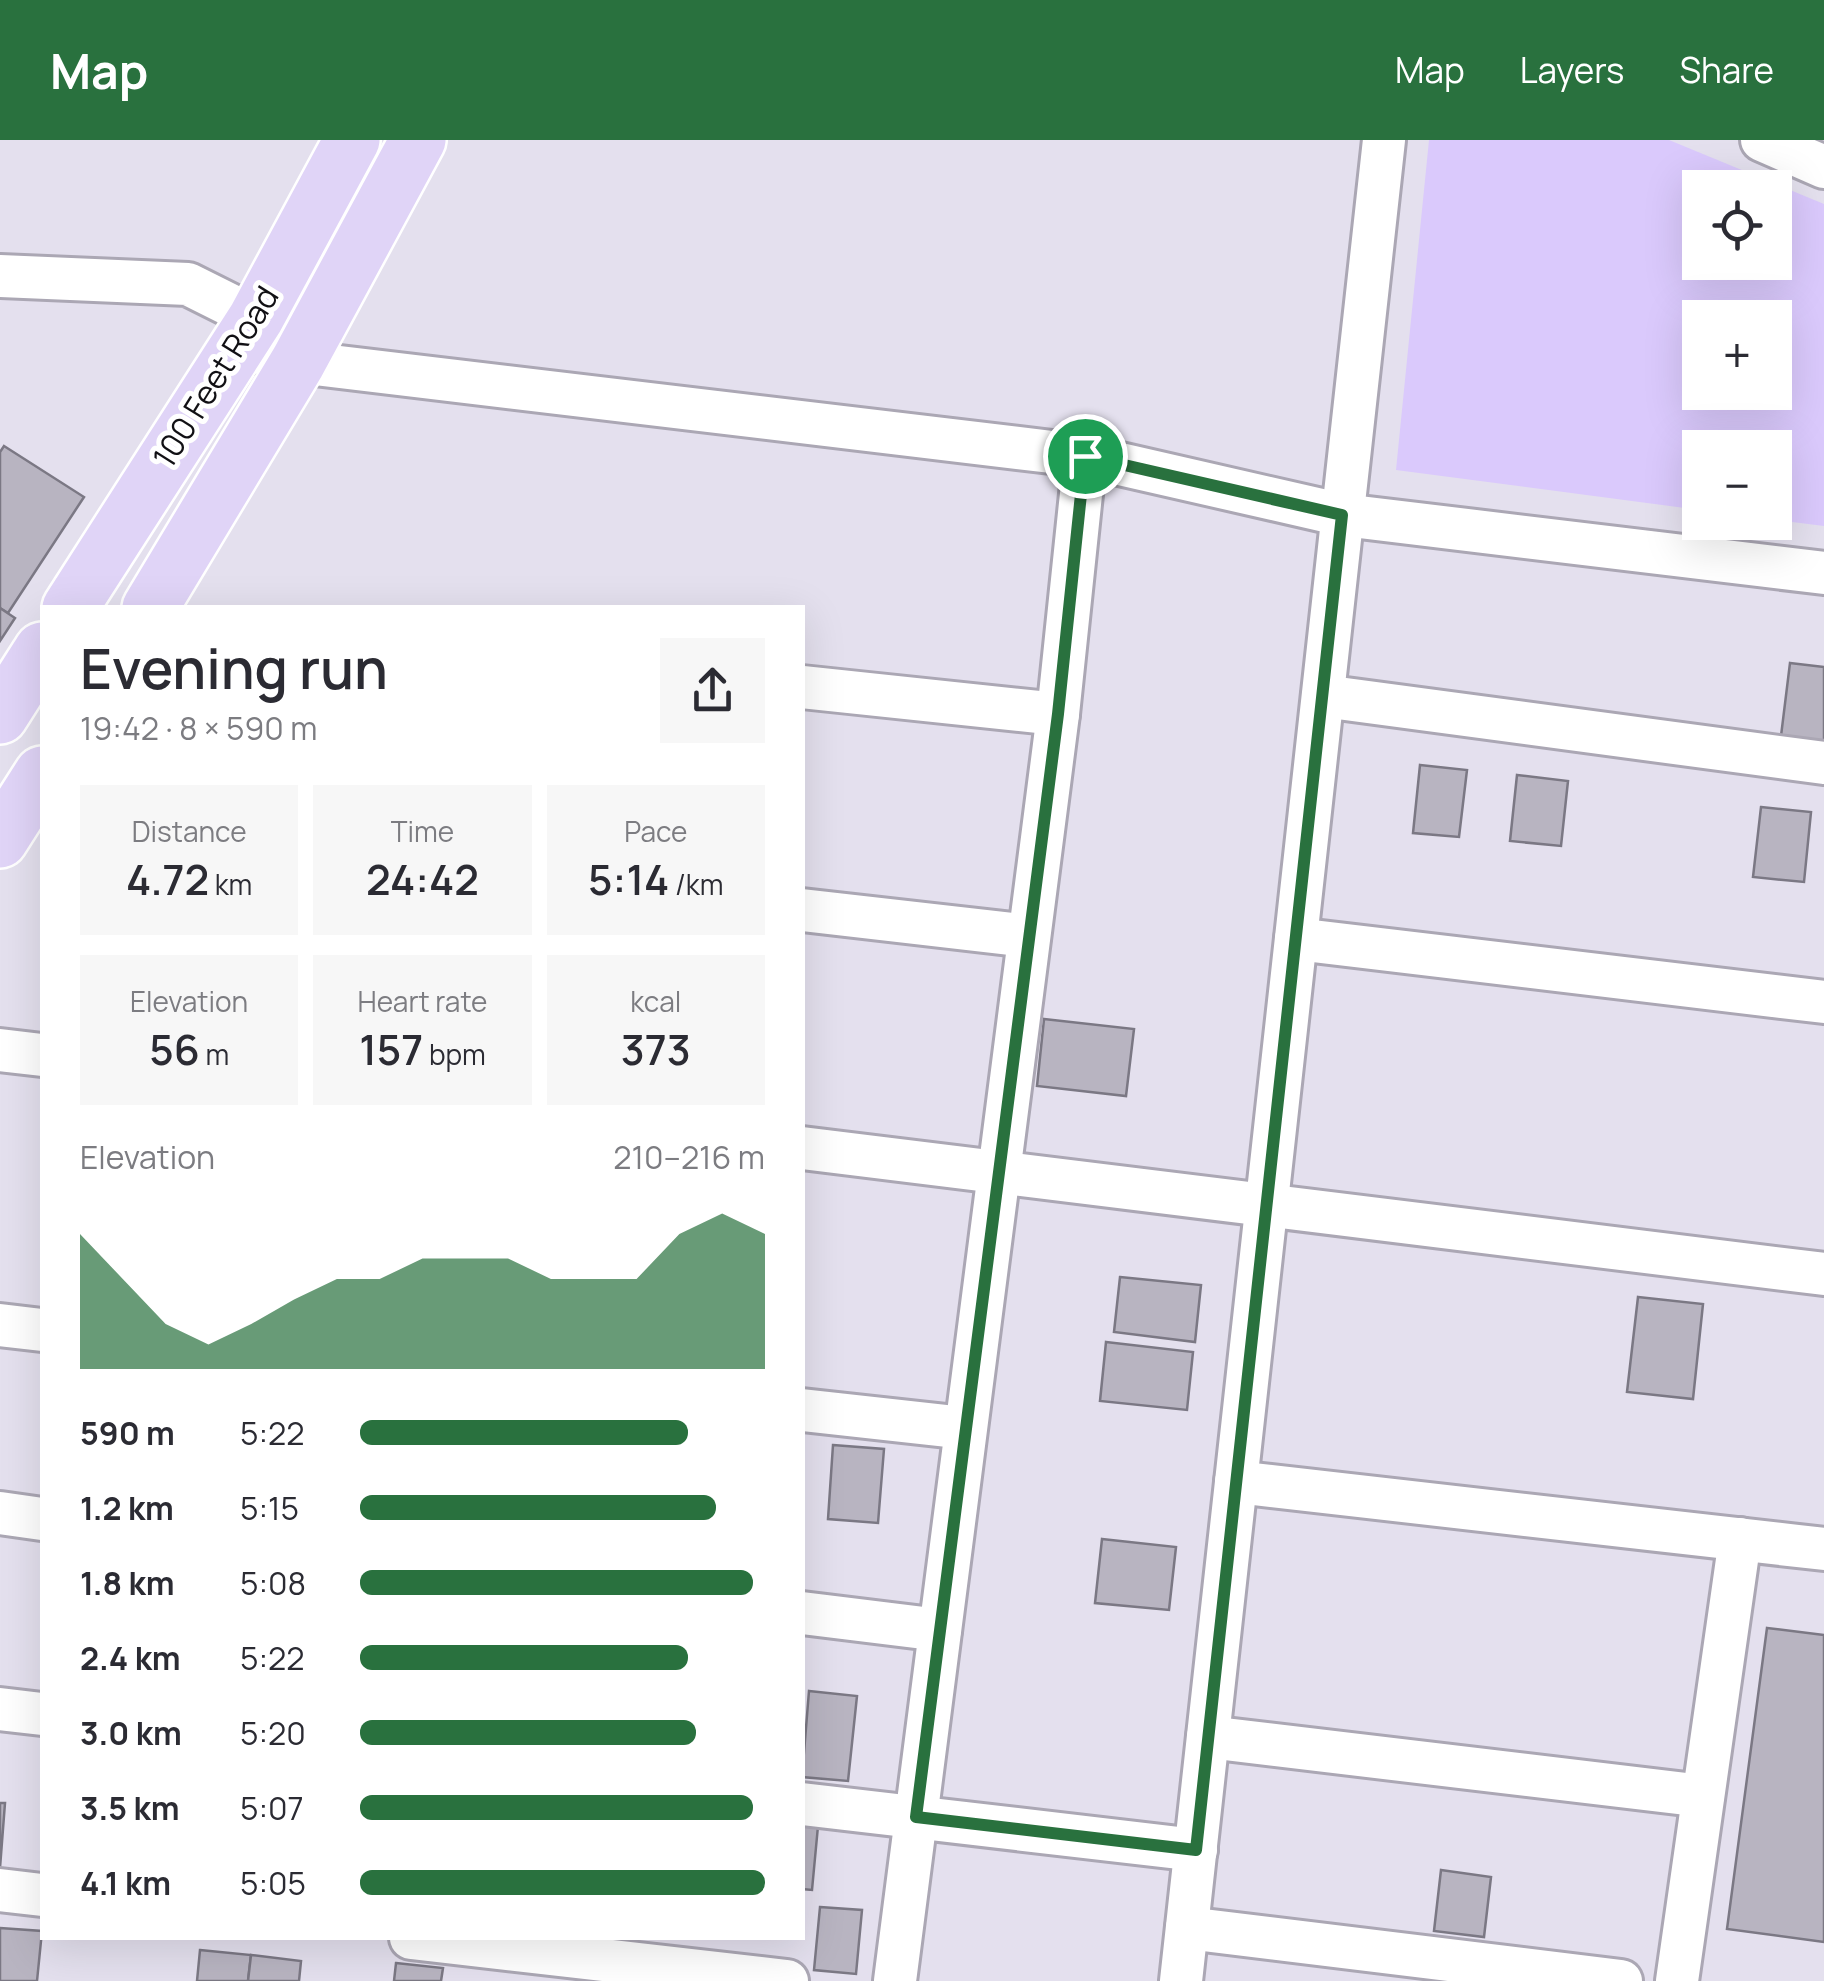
<!DOCTYPE html>
<html lang="en">
<head>
<meta charset="utf-8">
<style>
  :root { --surface:#fff; --page:#f7f7f7; --text:#2b2b33; --muted:#7c7c81; --accent:#29713e }
  body { margin:0; font-family:Manrope,sans-serif; background:var(--page); color:var(--text); height:100vh; display:flex; flex-direction:column; font-size:38px; white-space:nowrap }
  * { box-sizing:border-box; margin:0 }
  p { font-size:32px; color:var(--muted) }
  .icon { flex:none; width:55px; height:55px; fill:none; stroke:currentColor; stroke-width:2; stroke-linecap:round; stroke-linejoin:round }
  .map { position:relative; flex:1; overflow:hidden }
  .drawer { position:absolute; left:40px; top:465px; width:765px; height:1335px; display:flex; flex-direction:column; background:var(--surface); border-radius:0px; box-shadow:0 10px 40px #0002 }
  .drawer>* { flex:none }
  .fabs { position:absolute; left:1682px; top:30px; display:grid; gap:20px }
  .fabs a { display:grid; place-items:center; width:110px; height:110px; border-radius:0px; background:var(--surface); box-shadow:0 10px 40px #0002; font-size:50px }
  .pin { position:absolute; display:grid; place-items:center; width:85px; height:85px; color:#fff; margin:-42px; border:5px solid #fff; border-radius:50%; box-shadow:0 2px 10px #0007 }
  .round { display:grid; place-items:center; flex:none; width:105px; height:105px; border-radius:0px; background:var(--page) }
  .headline { display:flex; align-items:center; justify-content:space-between; height:170px; padding:0 40px }
  h1 { font-size:55px; font-weight:600; line-height:75px }
  .figures { display:grid; grid-template-columns:repeat(3,1fr); gap:15px; height:170px; padding:10px 40px }
  .figures div { display:grid; align-content:center; border-radius:0px; background:var(--page); text-align:center }
  .figures b { font-size:42px; font-weight:600 }
  .figures small { font-size:28px; font-weight:400 }
  .figures p { font-size:28px }
  .chart { height:280px; padding:20px 40px }
  .chart p { display:flex; justify-content:space-between }
  .chart svg { width:100%; height:180px; margin-top:10px; fill:var(--accent); opacity:.7 }
  ul { padding:0 40px; list-style:none; font-size:32px }
  li { display:grid; grid-template-columns:160px 120px 1fr; align-items:center; height:75px }
  li i { height:25px; border-radius:12px; background:var(--accent) }
  header { display:flex; align-items:center; gap:60px; box-sizing:border-box; height:140px; padding:0 50px; background:var(--accent); color:#fff }
  header strong { font-size:48px }
  nav { display:flex; gap:55px; margin-inline-start:auto; font-size:35px }
  .map>svg:first-child { display:block }
</style>
</head>
<body>
<header>
<strong>Map</strong>
<nav><a>Map</a><a>Layers</a><a>Share</a></nav>
</header>
<div class="map">
<svg width="1824" height="1841" viewBox="0 0 1824 1841">
  <rect width="100%" height="100%" fill="#e4e0ee"/>
  <path fill="#dac9fc" fill-rule="evenodd" d="M 1429,0 L 1669,0 L 1824,64 L 1824,386 L 1775,380 L 1775,308 L 1700,308 L 1700,370 L 1396,330 ZM 1700,48 L 1775,48 L 1775,122 L 1700,122 ZM 1700,178 L 1775,178 L 1775,252 L 1700,252 Z"/>
  <g fill="#b8b4c1" stroke="#7b7884" stroke-width="2.5">
    <polygon points="4,306 84,357 8,473 0,468 0,312"/>
    <polygon points="0,468 15,478 0,501"/>
    <polygon points="1790,523 1824,527 1824,608 1780,604"/>
    <polygon points="1420,625 1467,630 1459,697 1413,693"/>
    <polygon points="1517,635 1568,641 1561,706 1510,701"/>
    <polygon points="1761,667 1811,672 1804,742 1753,737"/>
    <polygon points="1044,879 1134,889 1126,956 1037,946"/>
    <polygon points="1120,1137 1201,1145 1195,1202 1114,1192"/>
    <polygon points="1638,1157 1703,1164 1693,1259 1627,1252"/>
    <polygon points="1106,1202 1193,1212 1187,1270 1100,1261"/>
    <polygon points="833,1305 884,1309 878,1383 828,1379"/>
    <polygon points="1102,1399 1176,1407 1169,1470 1095,1463"/>
    <polygon points="1767,1488 1824,1495 1824,1802 1727,1789"/>
    <polygon points="809,1551 857,1556 848,1641 802,1637"/>
    <polygon points="0,1663 5,1663 0,1728"/>
    <polygon points="802,1685 818,1686 812,1750 802,1749"/>
    <polygon points="1441,1730 1491,1737 1484,1797 1434,1791"/>
    <polygon points="820,1767 862,1770 856,1834 814,1830"/>
    <polygon points="0,1788 42,1791 37,1841 0,1841"/>
    <polygon points="200,1810 251,1815 248,1841 197,1841"/>
    <polygon points="251,1815 301,1821 299,1841 248,1841"/>
    <polygon points="396,1823 443,1828 441,1841 394,1841"/>
  </g>
  <g fill="none" stroke-linecap="round" stroke-linejoin="round">
    <g stroke="#aba7b4" stroke-width="48">
      <g id="minor">
        <polyline points="1762,0 1824,27"/>
        <polyline points="0,136 188,144 256,178"/>
        <polyline points="237,207 298,222 1085,316 1343,375 1824,433"/>
        <polyline points="802,547 1058,574"/>
        <polyline points="1323,556 1824,623"/>
        <polyline points="802,770 1029,796"/>
        <polyline points="1296,799 1824,862"/>
        <polyline points="0,910 42,915"/>
        <polyline points="802,1008 1824,1134"/>
        <polyline points="0,1185 42,1190"/>
        <polyline points="802,1270 965,1288"/>
        <polyline points="1236,1342 1824,1409"/>
        <polyline points="0,1373 42,1379"/>
        <polyline points="802,1473 940,1490"/>
        <polyline points="0,1569 42,1574"/>
        <polyline points="1208,1597 1703,1656"/>
        <polyline points="802,1664 1196,1710"/>
        <polyline points="0,1750 42,1755"/>
        <polyline points="1187,1788 1621,1841"/>
        <polyline points="411,1798 787,1841"/>
        <polyline points="895,1841 1058,574 1085,316"/>
        <polyline points="1181,1841 1384,0"/>
        <polyline points="1677,1841 1740,1399"/>
      </g>
    </g>
    <g stroke="#fff" stroke-width="60">
      <g id="major">
        <polyline points="70,468 256,178 352,0"/>
        <polyline points="150,468 298,222 418,0"/>
        <polyline points="0,576 42,510"/>
        <polyline points="0,700 42,634"/>
      </g>
    </g>
    <use href="#minor" stroke="#fff" stroke-width="42"/>
    <use href="#major" stroke="#e0d4f7" stroke-width="55"/>
  </g>
  <g fill="none" stroke-linecap="round" stroke-linejoin="round">
    <g stroke="#fff" stroke-width="20">
      <polygon id="route" points="1085,316 1342,375 1196,1710 916,1677 1058,574"/>
    </g>
    <use href="#route" stroke="#29713e" stroke-width="12"/>
  </g>
  <g text-anchor="middle" stroke-width="10" stroke-linejoin="round" paint-order="stroke">
    <g font-size="32" fill="#111014" stroke="#fff">
      <text transform="translate(216 237) rotate(-58)" y="11">100 Feet Road</text>
    </g>
  </g>
</svg>
<div class="fabs">
<a><svg class="icon" aria-label="locate" viewBox="0 0 24 24"><circle cx="12" cy="12" r="6"/><path d="M12 2v4M12 18v4M2 12h4M18 12h4"/></svg></a>
<a>+</a>
<a>−</a>
</div>
<div class="pin" style="left:1085px;top:316px;background:#1e9e55"><svg class="icon" aria-label="arrive" viewBox="0 0 24 24"><path d="M6 21V4h12l-3 4 3 4H6"/></svg></div>
<section class="drawer">
<div class="headline"><div><h1>Evening run</h1><p>19:42 · 8 × 590 m</p></div><a class="round"><svg class="icon" aria-label="share" viewBox="0 0 24 24"><path d="M12 15V3M7 8l5-5 5 5M5 13v7h14v-7"/></svg></a></div>
<div class="figures">
<div><p>Distance</p><b>4.72<small> km</small></b></div>
<div><p>Time</p><b>24:42</b></div>
<div><p>Pace</p><b>5:14<small> /km</small></b></div>
</div>
<div class="figures">
<div><p>Elevation</p><b>56<small> m</small></b></div>
<div><p>Heart rate</p><b>157<small> bpm</small></b></div>
<div><p>kcal</p><b>373</b></div>
</div>
<div class="chart"><p><span>Elevation</span>210–216 m</p>
<svg viewBox="0 0 160 44" preserveAspectRatio="none"><path d="M0 44V11L10 22L20 33L30 38L40 33L50 27L60 22L70 22L80 17L90 17L100 17L110 22L120 22L130 22L140 11L150 6L160 11V44z"/></svg>
</div>
<ul>
<li><b>590 m</b>5:22<i style="width:81%"></i></li>
<li><b>1.2 km</b>5:15<i style="width:88%"></i></li>
<li><b>1.8 km</b>5:08<i style="width:97%"></i></li>
<li><b>2.4 km</b>5:22<i style="width:81%"></i></li>
<li><b>3.0 km</b>5:20<i style="width:83%"></i></li>
<li><b>3.5 km</b>5:07<i style="width:97%"></i></li>
<li><b>4.1 km</b>5:05<i style="width:100%"></i></li>
</ul>
</section>
</div>
</body>
</html>
